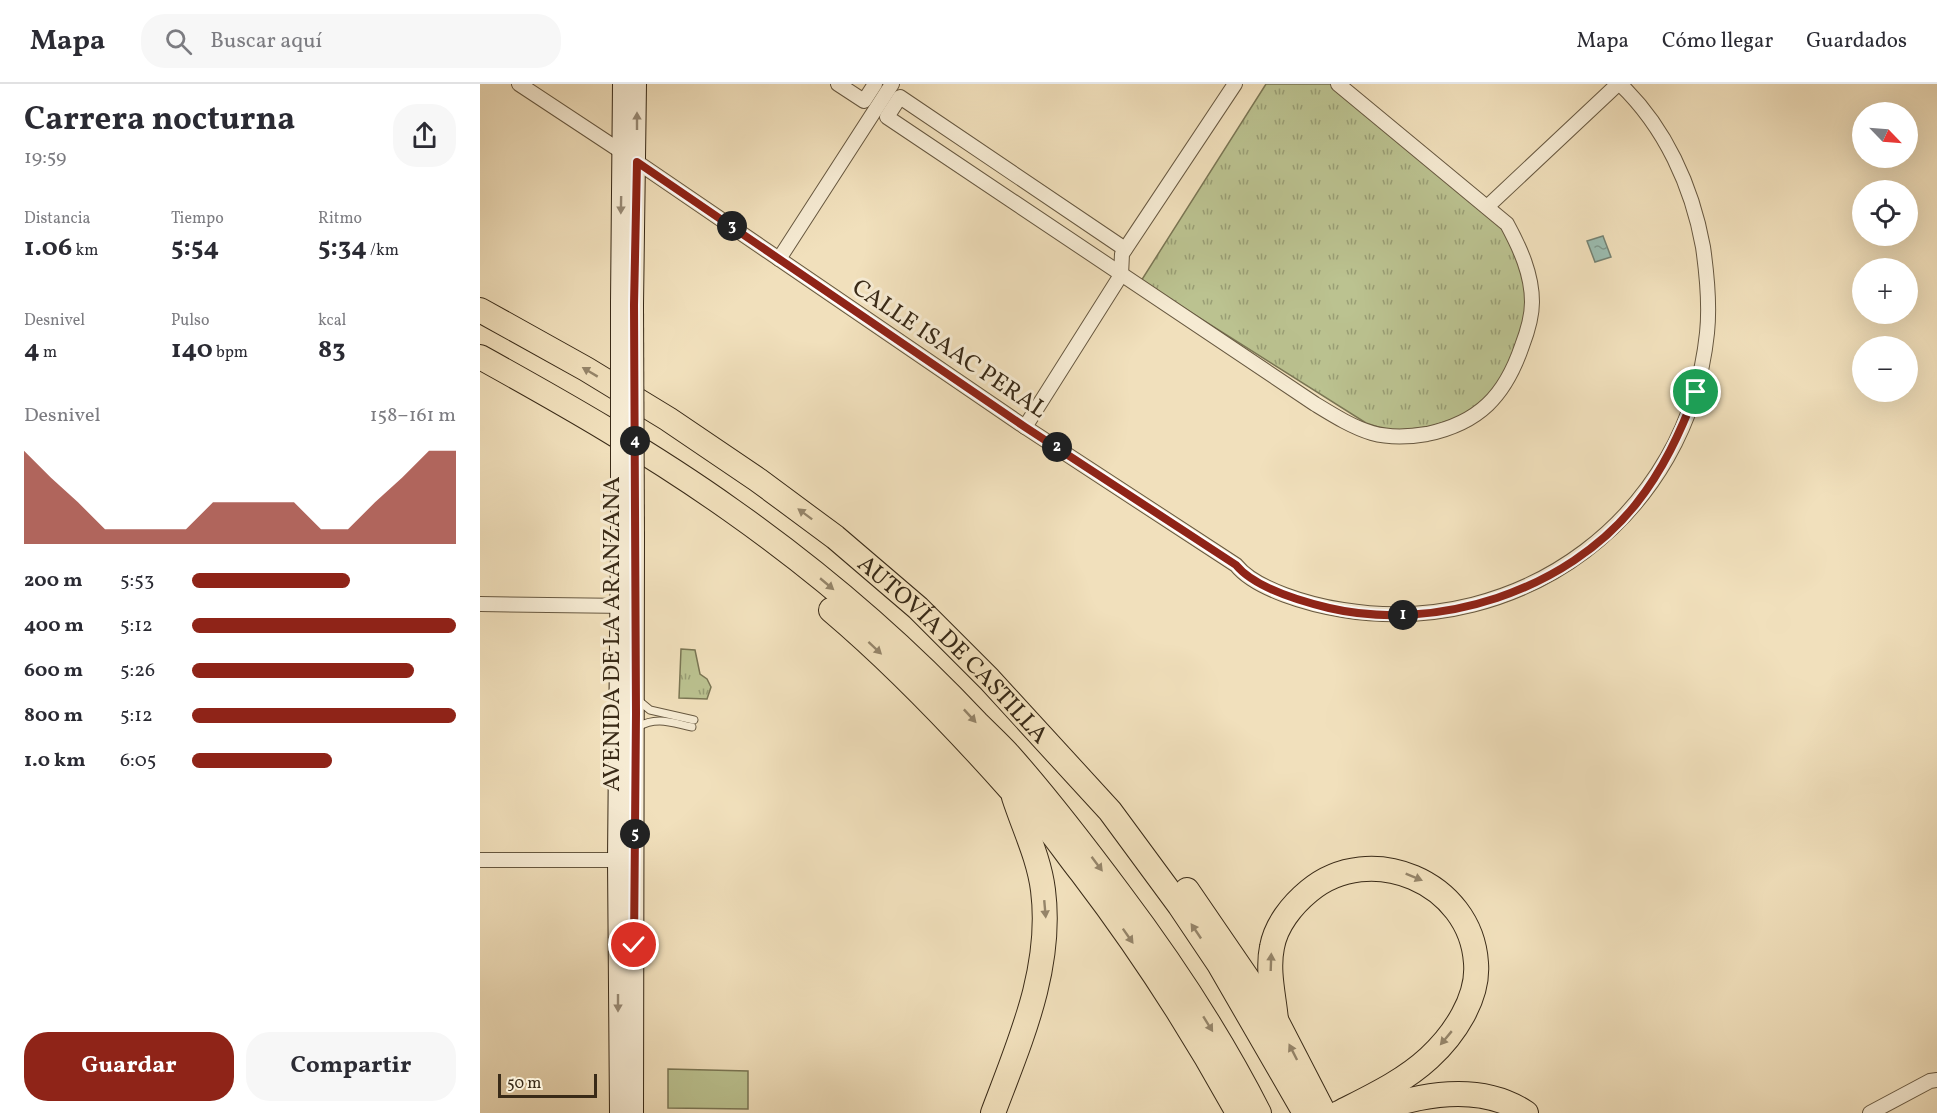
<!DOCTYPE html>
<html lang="es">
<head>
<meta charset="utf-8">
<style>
  :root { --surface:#fff; --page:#f7f7f7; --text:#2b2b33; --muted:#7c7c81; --line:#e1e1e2; --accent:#8f2418 }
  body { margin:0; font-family:Vollkorn,serif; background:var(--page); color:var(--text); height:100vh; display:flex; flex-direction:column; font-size:22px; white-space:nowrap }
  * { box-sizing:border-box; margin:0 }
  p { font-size:20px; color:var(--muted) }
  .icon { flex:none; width:33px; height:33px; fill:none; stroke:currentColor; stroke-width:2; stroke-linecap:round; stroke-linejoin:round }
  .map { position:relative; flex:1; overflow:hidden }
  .panel { display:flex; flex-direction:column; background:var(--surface); width:480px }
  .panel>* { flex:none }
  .needle { width:39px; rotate:115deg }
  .controls { position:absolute; left:1372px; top:18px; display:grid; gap:12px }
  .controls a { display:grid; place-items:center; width:66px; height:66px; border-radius:50%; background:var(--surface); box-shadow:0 6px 24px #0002; font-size:30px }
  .scale { position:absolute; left:18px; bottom:15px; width:99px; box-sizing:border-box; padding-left:6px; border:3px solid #392a17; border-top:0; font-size:16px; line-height:21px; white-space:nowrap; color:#392a17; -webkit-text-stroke:4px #f6ebd3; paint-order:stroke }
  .pin { position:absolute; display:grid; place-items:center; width:51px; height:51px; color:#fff; margin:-26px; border:3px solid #fff; border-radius:50%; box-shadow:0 2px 6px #0007 }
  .km { position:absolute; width:30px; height:30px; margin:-15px; border-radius:50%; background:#222; color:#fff; font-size:16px; line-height:30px; text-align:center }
  .round { display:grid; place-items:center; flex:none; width:63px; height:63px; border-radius:24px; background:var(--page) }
  .overview { display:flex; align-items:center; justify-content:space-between; height:102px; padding:0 24px }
  h1 { font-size:33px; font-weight:700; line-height:45px }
  .figures { display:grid; grid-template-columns:repeat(3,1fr); gap:9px; height:102px; padding:6px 24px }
  .figures div { display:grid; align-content:center }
  .figures b { font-size:26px; font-weight:700 }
  .figures small { font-size:16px; font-weight:400 }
  .figures p { font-size:16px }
  .chart { height:168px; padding:12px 24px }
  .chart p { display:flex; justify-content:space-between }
  .chart svg { width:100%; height:108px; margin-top:6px; fill:var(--accent); opacity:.7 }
  .action { display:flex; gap:12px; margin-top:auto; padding:12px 24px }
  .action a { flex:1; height:69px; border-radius:24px; background:var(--accent); color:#fff; font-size:24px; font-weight:700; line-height:69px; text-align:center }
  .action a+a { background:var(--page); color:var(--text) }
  ul { padding:0 24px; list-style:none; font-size:20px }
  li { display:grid; grid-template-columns:96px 72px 1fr; align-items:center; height:45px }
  li i { height:15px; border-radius:8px; background:var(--accent) }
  header { display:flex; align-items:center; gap:36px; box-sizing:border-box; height:84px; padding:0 30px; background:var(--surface); border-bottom:2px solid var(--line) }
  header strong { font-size:28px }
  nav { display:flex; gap:33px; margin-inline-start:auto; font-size:21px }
  .search { width:420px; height:54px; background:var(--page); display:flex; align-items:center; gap:15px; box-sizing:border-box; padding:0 21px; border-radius:24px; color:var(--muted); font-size:22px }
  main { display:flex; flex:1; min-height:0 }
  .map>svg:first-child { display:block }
</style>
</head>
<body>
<header>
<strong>Mapa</strong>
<div class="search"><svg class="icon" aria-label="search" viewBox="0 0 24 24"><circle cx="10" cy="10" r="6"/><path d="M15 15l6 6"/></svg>Buscar aquí</div>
<nav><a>Mapa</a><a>Cómo llegar</a><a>Guardados</a></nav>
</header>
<main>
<section class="panel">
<div class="overview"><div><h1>Carrera nocturna</h1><p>19:59</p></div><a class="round"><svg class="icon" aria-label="share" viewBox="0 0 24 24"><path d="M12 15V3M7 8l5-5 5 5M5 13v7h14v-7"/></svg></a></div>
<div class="figures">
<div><p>Distancia</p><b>1.06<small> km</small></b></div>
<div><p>Tiempo</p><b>5:54</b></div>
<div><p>Ritmo</p><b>5:34<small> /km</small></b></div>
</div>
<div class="figures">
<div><p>Desnivel</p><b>4<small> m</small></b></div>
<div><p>Pulso</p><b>140<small> bpm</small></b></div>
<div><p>kcal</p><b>83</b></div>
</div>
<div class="chart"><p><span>Desnivel</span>158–161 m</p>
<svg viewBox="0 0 160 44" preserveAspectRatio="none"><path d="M0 44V6L10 17L20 27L30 38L40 38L50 38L60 38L70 27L80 27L90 27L100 27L110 38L120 38L130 27L140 17L150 6L160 6V44z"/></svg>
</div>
<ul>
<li><b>200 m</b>5:53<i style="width:60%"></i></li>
<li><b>400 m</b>5:12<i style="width:100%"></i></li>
<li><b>600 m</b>5:26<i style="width:84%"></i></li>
<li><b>800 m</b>5:12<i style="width:100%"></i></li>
<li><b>1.0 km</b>6:05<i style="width:53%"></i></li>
</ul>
<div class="action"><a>Guardar</a><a>Compartir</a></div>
</section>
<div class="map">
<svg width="1457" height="1029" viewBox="0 0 1457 1029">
  <defs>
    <pattern id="grass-tufts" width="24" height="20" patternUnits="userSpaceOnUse" patternTransform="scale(1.5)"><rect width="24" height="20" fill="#bbc290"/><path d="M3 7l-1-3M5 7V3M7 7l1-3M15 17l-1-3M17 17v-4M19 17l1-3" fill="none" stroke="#999e75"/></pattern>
    <pattern id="water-ripples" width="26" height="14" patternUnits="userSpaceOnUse" patternTransform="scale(1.5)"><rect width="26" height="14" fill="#9bbdb1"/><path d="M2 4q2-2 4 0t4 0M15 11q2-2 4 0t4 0" fill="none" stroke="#7f9a8f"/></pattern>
  </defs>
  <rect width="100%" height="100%" fill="#f1e0bc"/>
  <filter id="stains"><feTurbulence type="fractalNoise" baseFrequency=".00333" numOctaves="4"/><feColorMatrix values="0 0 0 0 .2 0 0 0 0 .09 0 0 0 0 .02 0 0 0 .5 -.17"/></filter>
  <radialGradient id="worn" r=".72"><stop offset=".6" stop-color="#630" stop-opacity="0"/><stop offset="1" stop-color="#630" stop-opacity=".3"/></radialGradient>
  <g fill="url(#grass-tufts)" stroke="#7a7654" stroke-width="1.5">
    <polygon points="786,0 855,0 1022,143 1041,180 1047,217 1042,245 1021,299 989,330 952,342 940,344 910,347 886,339 661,197"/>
    <polygon points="201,565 215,566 220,590 227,595 231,603 227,615 199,614"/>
  </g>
  <polygon fill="#bbc290" stroke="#7a7654" stroke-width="1.5" points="188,985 268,987 268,1025 188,1024"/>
  <polygon fill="url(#water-ripples)" stroke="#748273" stroke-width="1.5" points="1123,152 1131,173 1115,178 1107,157"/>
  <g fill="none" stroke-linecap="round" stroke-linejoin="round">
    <g stroke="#675840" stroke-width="9">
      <g id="lane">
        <polyline points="158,616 170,626 214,636"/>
        <path d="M 158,643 C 177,632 192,639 212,643"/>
      </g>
    </g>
    <g stroke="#675840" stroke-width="16">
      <g id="street">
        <polyline points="39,0 142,68"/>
        <polyline points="358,0 384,17 395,0"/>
        <path d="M 157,78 L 545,343 L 756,481 C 776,506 831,521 863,526 C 1042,555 1208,432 1227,249 C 1230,221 1227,191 1223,163 C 1212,102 1185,43 1140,0"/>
        <polyline points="1007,123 1138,0"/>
        <path d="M 645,165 L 420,13 L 407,33 L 835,320 C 853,331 872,343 892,349 C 910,354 929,353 947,350 C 999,339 1025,312 1042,262 C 1047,249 1052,233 1052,218 C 1052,190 1040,164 1027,140 L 858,0"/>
        <polyline points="299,175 412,0"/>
        <polyline points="545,343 641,191 642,170 755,0"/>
        <polyline points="0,520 148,522"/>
        <polyline points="0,776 137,776"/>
        <polyline points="1390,1029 1450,997 1457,996"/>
      </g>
    </g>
    <g stroke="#392a17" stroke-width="20">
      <g id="secondary">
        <polyline points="140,219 142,0"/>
        <polyline points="154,221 157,0"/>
        <polyline points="139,1029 137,776 140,454"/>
        <polyline points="154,1029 155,454"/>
      </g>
    </g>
    <g stroke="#392a17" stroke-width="26">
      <g id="highway">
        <path id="s1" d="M 0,226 L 106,285 L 188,335 L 278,396 L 355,453 L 438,524 L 509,595 L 630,727 L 700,822 L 739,880 L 825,1029"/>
        <path d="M 0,273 C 85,320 171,369 251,426 C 339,488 423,560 497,639 C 508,650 519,660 529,671 C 568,715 604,762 639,809 C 691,878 740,952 779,1029"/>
        <path d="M 351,526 C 416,581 474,642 531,706 C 537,713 544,718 551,725 C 570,744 585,768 602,789 C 660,865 712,945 758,1029"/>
        <polyline points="707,806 796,936 844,1029"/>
        <path d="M 796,936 C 794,913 787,887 792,863 C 796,841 812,821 829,807 C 890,756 991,798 996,879 C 999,914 974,951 949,974 C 923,998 890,1013 859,1029"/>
        <path d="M 513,1029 C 540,957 573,884 563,806 C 559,774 544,744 534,713"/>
        <path d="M 890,1029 C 938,1010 1000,998 1046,1029"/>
      </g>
    </g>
    <use href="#lane" stroke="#f6ebd3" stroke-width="7"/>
    <use href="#street" stroke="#f6ebd3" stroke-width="14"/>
    <use href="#secondary" stroke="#f6ebd3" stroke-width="18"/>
    <use href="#highway" stroke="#f1e0bc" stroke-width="24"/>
    <g stroke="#392a17" stroke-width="20" stroke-linecap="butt">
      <g id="secondary-bridge">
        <polyline points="140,219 140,454"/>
        <polyline points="154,221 155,454"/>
      </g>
    </g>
    <use href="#secondary-bridge" stroke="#f6ebd3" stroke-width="18"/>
  </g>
  <defs><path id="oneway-solid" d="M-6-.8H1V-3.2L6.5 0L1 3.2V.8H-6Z" transform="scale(1.5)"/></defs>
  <g fill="#988a75">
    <use href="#oneway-solid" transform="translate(157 37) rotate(-90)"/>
    <use href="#oneway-solid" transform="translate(141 121) rotate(91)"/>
    <use href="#oneway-solid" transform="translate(138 919) rotate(90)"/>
  </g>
  <g fill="#95856a">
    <use href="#oneway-solid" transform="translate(110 288) rotate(-149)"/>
    <use href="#oneway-solid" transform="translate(325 430) rotate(-143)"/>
    <use href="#oneway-solid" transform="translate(347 500) rotate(40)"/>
    <use href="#oneway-solid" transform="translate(395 564) rotate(43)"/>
    <use href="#oneway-solid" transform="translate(490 632) rotate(47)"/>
    <use href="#oneway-solid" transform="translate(617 780) rotate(53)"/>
    <use href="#oneway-solid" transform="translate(934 793) rotate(22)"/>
    <use href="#oneway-solid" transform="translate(565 825) rotate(85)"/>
    <use href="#oneway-solid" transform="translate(716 847) rotate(-124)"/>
    <use href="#oneway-solid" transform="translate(648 852) rotate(55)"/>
    <use href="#oneway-solid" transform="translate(791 878) rotate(-88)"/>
    <use href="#oneway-solid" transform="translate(728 940) rotate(58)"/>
    <use href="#oneway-solid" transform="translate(966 954) rotate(130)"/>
    <use href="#oneway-solid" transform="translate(813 968) rotate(-117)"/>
  </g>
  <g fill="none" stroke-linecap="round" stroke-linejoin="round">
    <g stroke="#fff" stroke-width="12">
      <path id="route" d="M 154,861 L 156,629 L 154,221 L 157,78 L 545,343 L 756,481 C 775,504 820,517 849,524 C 956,549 1087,507 1156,420 C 1183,386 1200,349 1216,308"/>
    </g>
    <use href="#route" stroke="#8f2418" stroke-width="8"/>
  </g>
  <g text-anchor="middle" stroke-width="6" stroke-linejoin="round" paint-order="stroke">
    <g font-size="24" fill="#392a17" stroke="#f6ebd3">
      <text transform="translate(470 264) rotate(34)" y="8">CALLE ISAAC PERAL</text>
      <text transform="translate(131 550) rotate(-90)" y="8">AVENIDA DE LA ARANZANA</text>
      <text dy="8" stroke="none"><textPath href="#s1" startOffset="585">AUTOVÍA DE CASTILLA</textPath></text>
    </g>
  </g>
  <rect width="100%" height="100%" filter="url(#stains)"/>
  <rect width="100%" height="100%" fill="url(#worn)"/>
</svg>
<div class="controls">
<a><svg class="needle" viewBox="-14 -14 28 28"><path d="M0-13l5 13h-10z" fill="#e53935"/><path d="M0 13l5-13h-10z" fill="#7c7c81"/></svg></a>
<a><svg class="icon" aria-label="locate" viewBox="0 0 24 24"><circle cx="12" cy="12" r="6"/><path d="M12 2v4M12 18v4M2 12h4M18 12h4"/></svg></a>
<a>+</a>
<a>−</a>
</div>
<div class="scale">50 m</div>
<div class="pin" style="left:1216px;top:308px;background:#1e9e55"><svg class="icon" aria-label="arrive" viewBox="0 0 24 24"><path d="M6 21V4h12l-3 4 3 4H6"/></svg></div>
<div class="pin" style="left:154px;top:861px;background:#d93025"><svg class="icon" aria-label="check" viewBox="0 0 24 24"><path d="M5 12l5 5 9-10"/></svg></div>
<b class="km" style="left:923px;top:531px">1</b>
<b class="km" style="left:577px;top:363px">2</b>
<b class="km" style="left:252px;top:142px">3</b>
<b class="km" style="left:155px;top:357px">4</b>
<b class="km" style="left:155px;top:750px">5</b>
</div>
</main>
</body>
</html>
